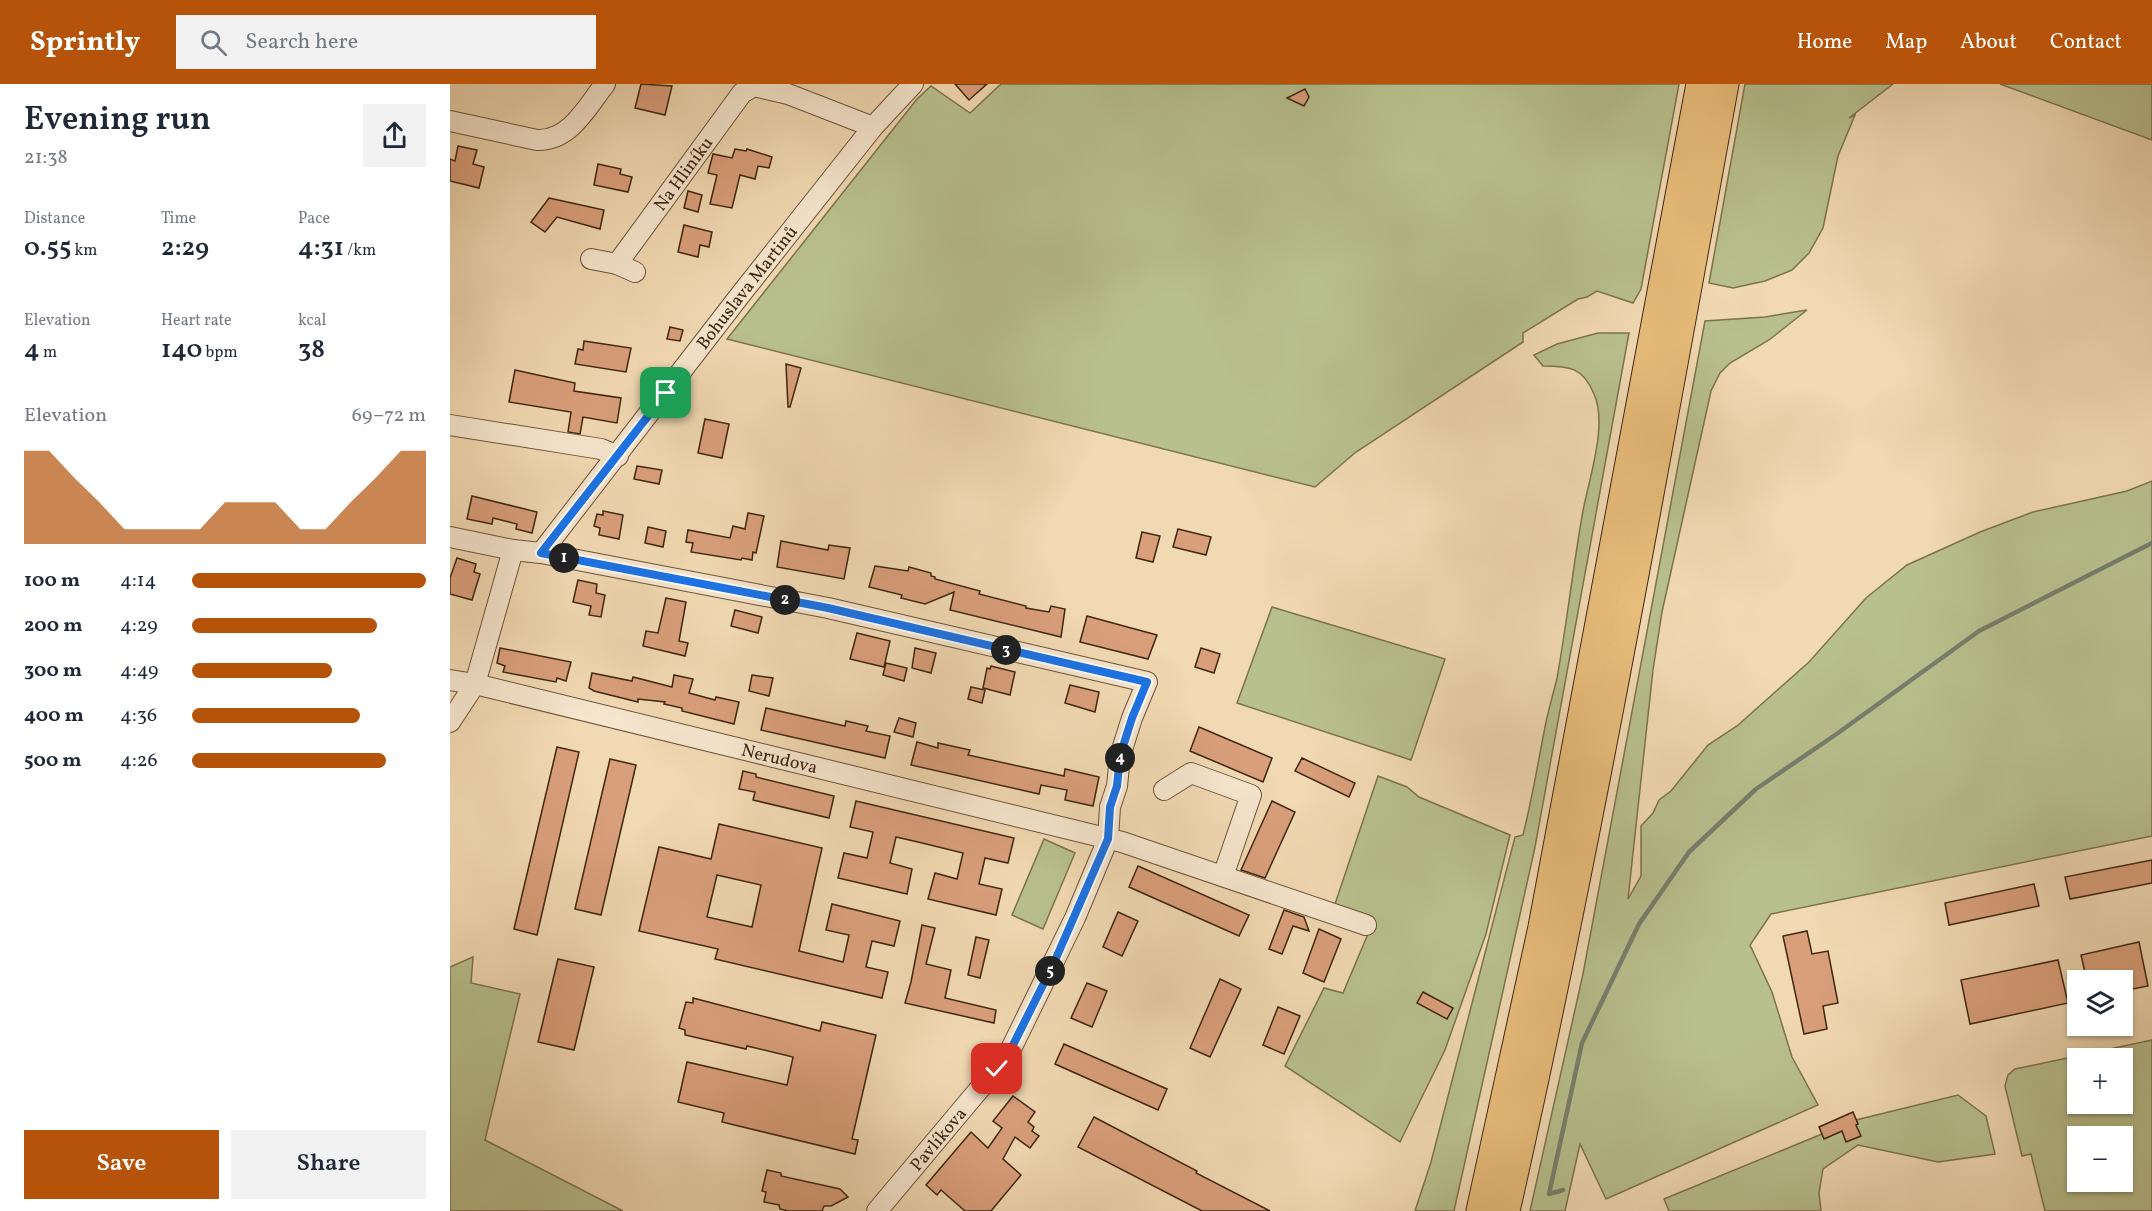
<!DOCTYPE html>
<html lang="en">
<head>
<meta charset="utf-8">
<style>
  :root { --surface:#fff; --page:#f2f2f3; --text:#1f2937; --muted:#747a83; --accent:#b45309 }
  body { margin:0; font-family:Vollkorn,serif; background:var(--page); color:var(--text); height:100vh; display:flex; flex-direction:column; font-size:22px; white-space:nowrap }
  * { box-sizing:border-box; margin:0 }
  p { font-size:20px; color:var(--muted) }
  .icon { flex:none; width:33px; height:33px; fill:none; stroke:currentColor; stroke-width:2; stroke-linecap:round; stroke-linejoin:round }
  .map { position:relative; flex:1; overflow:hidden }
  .side { display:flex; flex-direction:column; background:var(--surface); width:450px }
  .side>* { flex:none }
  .buttons { position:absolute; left:1617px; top:886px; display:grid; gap:12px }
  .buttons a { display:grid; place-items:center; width:66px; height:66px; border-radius:0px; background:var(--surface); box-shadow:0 2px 4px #0004; font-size:30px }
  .pin { position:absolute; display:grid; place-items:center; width:51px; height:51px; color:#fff; margin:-26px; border-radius:12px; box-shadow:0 3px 9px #0006 }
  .km { position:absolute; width:30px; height:30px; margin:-15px; border-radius:50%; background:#222; color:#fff; font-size:16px; line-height:30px; text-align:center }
  .round { display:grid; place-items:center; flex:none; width:63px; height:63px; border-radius:0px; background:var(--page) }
  .head { display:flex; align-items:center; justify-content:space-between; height:102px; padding:0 24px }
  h1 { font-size:33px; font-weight:600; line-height:45px }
  .metrics { display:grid; grid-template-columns:repeat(3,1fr); gap:9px; height:102px; padding:6px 24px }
  .metrics div { display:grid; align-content:center }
  .metrics b { font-size:26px; font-weight:600 }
  .metrics small { font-size:16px; font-weight:400 }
  .metrics p { font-size:16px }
  .chart { height:168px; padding:12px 24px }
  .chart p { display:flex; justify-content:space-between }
  .chart svg { width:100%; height:108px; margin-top:6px; fill:var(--accent); opacity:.7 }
  .button { display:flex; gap:12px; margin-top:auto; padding:12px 24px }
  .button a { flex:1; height:69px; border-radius:0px; background:var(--accent); color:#fff; font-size:24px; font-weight:600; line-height:69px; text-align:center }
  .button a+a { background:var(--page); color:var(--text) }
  ul { padding:0 24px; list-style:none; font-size:20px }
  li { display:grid; grid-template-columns:96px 72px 1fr; align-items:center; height:45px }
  li i { height:15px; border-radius:8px; background:var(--accent) }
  header { display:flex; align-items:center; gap:36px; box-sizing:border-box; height:84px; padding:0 30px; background:var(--accent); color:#fff }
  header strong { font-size:28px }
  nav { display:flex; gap:33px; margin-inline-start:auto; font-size:21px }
  .search { width:420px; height:54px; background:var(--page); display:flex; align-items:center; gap:15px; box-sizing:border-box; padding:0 21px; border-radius:0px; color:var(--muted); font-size:22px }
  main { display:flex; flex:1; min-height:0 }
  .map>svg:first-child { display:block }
</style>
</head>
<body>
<header>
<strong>Sprintly</strong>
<div class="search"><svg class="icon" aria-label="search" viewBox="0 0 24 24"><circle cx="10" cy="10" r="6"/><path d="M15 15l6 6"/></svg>Search here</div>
<nav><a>Home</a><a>Map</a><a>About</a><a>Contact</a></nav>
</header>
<main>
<section class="side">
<div class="head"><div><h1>Evening run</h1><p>21:38</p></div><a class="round"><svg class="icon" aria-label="share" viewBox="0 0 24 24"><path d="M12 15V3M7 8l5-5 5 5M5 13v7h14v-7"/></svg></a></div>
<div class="metrics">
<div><p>Distance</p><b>0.55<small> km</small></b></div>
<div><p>Time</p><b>2:29</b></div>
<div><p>Pace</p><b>4:31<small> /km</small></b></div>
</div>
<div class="metrics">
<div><p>Elevation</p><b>4<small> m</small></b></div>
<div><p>Heart rate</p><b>140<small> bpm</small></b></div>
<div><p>kcal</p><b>38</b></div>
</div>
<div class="chart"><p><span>Elevation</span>69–72 m</p>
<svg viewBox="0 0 160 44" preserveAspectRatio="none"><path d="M0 44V6L10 6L20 17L30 27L40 38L50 38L60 38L70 38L80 27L90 27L100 27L110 38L120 38L130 27L140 17L150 6L160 6V44z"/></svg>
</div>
<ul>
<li><b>100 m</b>4:14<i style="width:100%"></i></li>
<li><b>200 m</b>4:29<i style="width:79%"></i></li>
<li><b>300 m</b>4:49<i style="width:60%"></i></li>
<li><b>400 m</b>4:36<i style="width:72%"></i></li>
<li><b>500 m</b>4:26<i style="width:83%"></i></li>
</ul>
<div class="button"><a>Save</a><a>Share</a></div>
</section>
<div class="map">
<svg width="1702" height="1127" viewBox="0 0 1702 1127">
  <rect width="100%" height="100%" fill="#f1d9b3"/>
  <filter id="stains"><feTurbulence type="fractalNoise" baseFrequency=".00333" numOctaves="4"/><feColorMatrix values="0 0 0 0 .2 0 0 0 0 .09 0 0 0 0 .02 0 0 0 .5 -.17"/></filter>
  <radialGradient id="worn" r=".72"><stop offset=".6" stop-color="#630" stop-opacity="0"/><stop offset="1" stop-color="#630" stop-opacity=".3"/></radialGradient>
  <g fill="#b8c08e" stroke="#7c734e" stroke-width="1.5" fill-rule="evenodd">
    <polygon points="551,0 1229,0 1191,205 1183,219 1147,207 1137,213 1128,215 1073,249 1073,258 906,368 865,403 277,255 467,15 481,2 520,29"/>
    <polygon points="1295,0 1443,0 1399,34 1405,31 1388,72 1373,144 1359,169 1342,186 1315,197 1283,204 1259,199"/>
    <polygon points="1550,0 1702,0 1702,56"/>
    <polygon points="1357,226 1319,256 1280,279 1270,289 1261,307 1212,528 1203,586 1178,815 1191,792 1191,742 1203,729 1209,716 1221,707 1258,661 1287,642 1359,578 1416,514 1457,481 1530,448 1583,428 1677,407 1702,397 1702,752 1321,830 1300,861 1322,908 1342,973 1368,1021 1156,1115 1130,1060 1115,1127 1080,1127 1133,890 1255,237 1315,233"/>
    <path d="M 1148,249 L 1179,249 L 1085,763 L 1004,1127 L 965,1127 L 981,1078 L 1065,753 L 1073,751 C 1082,715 1088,679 1095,643 C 1098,627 1103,611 1107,594 C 1117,539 1123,482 1133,427 C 1139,394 1158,341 1144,310 C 1133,283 1119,282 1093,282 L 1084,271 L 1107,260 Z"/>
    <polygon points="822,523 995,575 961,676 787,619"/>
    <polygon points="928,692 957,703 969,713 1060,751 1036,850 995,966 950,1058 835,982 874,904 893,909 923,838 884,823"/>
    <polygon points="594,755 625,769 593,845 562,831"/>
    <polygon points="23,873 21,899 70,910 35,1056 173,1127 0,1127 0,883"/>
    <path d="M 1702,956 L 1702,1127 L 1595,1127 L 1581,1070 L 1572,1072 L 1555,1002 L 1558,991 L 1565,985 ZM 1628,975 L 1672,975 L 1672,1020 L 1628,1020 ZM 1628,1053 L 1672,1053 L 1672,1098 L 1628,1098 Z"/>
    <polygon points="1508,1011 1536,1032 1545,1070 1488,1078 1408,1061 1373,1085 1369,1109 1371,1127 1219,1127 1214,1115 1406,1036"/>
  </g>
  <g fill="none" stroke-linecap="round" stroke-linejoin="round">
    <polyline stroke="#767f6d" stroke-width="4.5" points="1113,1106 1099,1110 1132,959 1189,840 1239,768 1306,705 1388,649 1529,547 1702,459"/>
  </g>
  <g fill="#d99f7b" stroke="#3f260e" stroke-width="1.5" fill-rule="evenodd">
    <polygon points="191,0 222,2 215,31 185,24"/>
    <polygon points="505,0 537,0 519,16"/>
    <polygon points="855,5 859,13 854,22 837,14"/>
    <polygon points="8,62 27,66 23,80 34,83 29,104 0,97 0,75 5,77"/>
    <polygon points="285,65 296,67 297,65 322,73 319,84 308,82 305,95 290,91 282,124 260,120 267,91 258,89 263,70 282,74"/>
    <polygon points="148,80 171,85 170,90 182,93 178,108 144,101"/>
    <polygon points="238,107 252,111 248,128 234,124"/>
    <polygon points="99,114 154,126 150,145 107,133 95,148 81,138"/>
    <polygon points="234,141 262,148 259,163 250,161 248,173 228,168"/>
    <polygon points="220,243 233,246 230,257 217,255"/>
    <polygon points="134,257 181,264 176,288 125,280 128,265 133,266"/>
    <polygon points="336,280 351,284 340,323 338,323"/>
    <polygon points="65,286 125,299 124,307 171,314 167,339 133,333 130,350 118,348 121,328 59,318"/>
    <polygon points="255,335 279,340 272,374 248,369"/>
    <polygon points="187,382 212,386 209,400 184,395"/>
    <polygon points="22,412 87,428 82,449 66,445 67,440 43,434 42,440 17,435"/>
    <polygon points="153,427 173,431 169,455 149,451 150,444 144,442 147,430 153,431"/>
    <polygon points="298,429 314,432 306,469 303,468 302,476 292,474 291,476 241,468 243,459 236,458 238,446 280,454 283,442 295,445"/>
    <polygon points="198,443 216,447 213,463 195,459"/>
    <polygon points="728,445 761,453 756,471 723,463"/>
    <polygon points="692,448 710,452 703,478 686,474"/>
    <polygon points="331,457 378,466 379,461 400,464 394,495 327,483"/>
    <polygon points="7,474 26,480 24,488 30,490 22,516 0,510 0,494"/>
    <polygon points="425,482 458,487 459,483 481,489 481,492 485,493 485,495 530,507 529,510 576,522 576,524 599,528 601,522 615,525 611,553 500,526 504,508 475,520 451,514 452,511 419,503"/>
    <polygon points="128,496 147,500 146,509 155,511 151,533 139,531 141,522 123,518"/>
    <polygon points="216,514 236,518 229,557 238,559 235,572 193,562 196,547 208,549"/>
    <polygon points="285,526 312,533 308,549 281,542"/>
    <polygon points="637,532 707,551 698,575 630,558"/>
    <polygon points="407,549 440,557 434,583 400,575"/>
    <polygon points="50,564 121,578 116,597 107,594 106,598 53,588 55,582 47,579"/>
    <polygon points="465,564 486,569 481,589 462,584"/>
    <polygon points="751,564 770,570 764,589 745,583"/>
    <polygon points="436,579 457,584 454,597 433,591"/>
    <polygon points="541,582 565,588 560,611 533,604 537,584 540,585"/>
    <polygon points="142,589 182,597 183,593 222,603 224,591 243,595 239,609 265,616 266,613 289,618 284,640 232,627 232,624 214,620 215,618 188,615 188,618 144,607 139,604"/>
    <polygon points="302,591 323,594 319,612 299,607"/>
    <polygon points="620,601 649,608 645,628 615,619"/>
    <polygon points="521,603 535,606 532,619 518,615"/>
    <polygon points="316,624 395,642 396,637 418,642 416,647 440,652 435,674 311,646"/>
    <polygon points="449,634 466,639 463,653 444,648"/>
    <polygon points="749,643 822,674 813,698 740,667"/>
    <polygon points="467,658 488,664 488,659 520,666 518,671 614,692 615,685 649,693 643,722 615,716 617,706 591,701 589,710 461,681"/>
    <polygon points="107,663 129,668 87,851 64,845"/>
    <polygon points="852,674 905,699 899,713 845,687"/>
    <polygon points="160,675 186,681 151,831 125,825"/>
    <polygon points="293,687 306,690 306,693 384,712 379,734 303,716 305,708 289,705"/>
    <polygon points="406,717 564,754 558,779 535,774 529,800 552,805 546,831 478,815 485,789 507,795 513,769 468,758 446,753 440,779 462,785 457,810 388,794 394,769 417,774 423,748 400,743"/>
    <polygon points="822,717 845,728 815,794 791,786"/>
    <path d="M 269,740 L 372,764 L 349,867 L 393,878 L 399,851 L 376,846 L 382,820 L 450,837 L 444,862 L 422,857 L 416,883 L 438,888 L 432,914 L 265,875 L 268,865 L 189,847 L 209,763 L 261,775 ZM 267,791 L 311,801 L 302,843 L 257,833 Z"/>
    <polygon points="1702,776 1702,799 1620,815 1615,793"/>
    <polygon points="688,782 799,831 789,852 679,803"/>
    <polygon points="1584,800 1589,822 1499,841 1495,819"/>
    <polygon points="834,826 854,833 859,847 843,842 832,870 819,865"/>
    <polygon points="668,828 688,837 672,872 653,863"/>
    <polygon points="472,841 485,844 476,880 501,886 495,914 546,926 544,939 455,919 461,898"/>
    <polygon points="869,845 891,855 874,898 853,889"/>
    <polygon points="1357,847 1362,870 1378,867 1388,919 1373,922 1377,945 1354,950 1333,852"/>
    <polygon points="526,853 539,856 530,894 518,891"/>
    <polygon points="1689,858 1698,902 1672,907 1672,897 1637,897 1631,871"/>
    <polygon points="108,875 144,883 124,966 88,958"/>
    <polygon points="1608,876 1618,919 1520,940 1511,896"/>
    <polygon points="770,895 791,905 760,973 740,964"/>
    <polygon points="637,899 657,907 642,943 621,934"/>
    <polygon points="973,908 1003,924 997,935 967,919"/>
    <polygon points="243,914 370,947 372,938 426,951 402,1055 408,1056 405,1070 272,1038 274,1029 228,1018 237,978 337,1001 343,973 297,962 296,965 235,951 235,946 229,944 236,918 243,919"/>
    <polygon points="828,923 850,932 834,970 813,961"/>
    <polygon points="614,960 717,1005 708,1026 605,980"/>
    <polygon points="563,1012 585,1028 578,1038 584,1043 582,1047 589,1052 580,1064 565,1053 553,1075 571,1091 541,1127 515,1127 491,1106 487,1111 476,1101 521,1048 538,1064 552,1044 543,1037"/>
    <polygon points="1403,1028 1408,1040 1406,1041 1411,1052 1396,1058 1392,1047 1374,1055 1369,1043"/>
    <polygon points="644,1033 747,1087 746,1089 820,1127 752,1127 628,1063"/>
    <polygon points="317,1086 331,1089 331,1092 390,1105 398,1113 381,1122 374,1122 372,1127 339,1127 330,1125 329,1121 314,1118 316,1108 312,1107"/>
  </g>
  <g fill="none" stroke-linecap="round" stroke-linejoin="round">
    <g stroke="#6c5337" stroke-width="22">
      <g id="minor">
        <path d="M 0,37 L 87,56 C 120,57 137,23 155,0"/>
        <polyline points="141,175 167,180 185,188"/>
        <path id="s1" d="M 167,180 L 292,9 L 304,2 L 338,10 L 423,43"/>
        <polyline points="0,341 151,365 168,372"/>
        <polyline points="0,453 63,466 91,469 378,524 697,598 682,634 670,672 667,702 660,723 658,755 625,834 558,971 427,1127"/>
        <path id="s2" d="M 91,469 L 291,210 L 423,43 L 463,0"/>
        <path id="s3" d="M 0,596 L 25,600 L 672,758 L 916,841"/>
        <polyline points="0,638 25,600 63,466"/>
        <polyline points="714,706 741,689 801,711 773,792"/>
      </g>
    </g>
    <g stroke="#3f260e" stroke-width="29">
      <g id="highway">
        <polyline points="1030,1127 1092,843 1250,0"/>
        <path d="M 1056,1127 C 1140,754 1206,376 1275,0"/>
      </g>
    </g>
    <use href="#minor" stroke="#f6e6ce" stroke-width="20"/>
    <use href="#highway" stroke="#e8bc7a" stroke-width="27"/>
  </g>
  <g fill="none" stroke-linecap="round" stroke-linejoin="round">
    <g stroke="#fff" stroke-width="12">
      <polyline id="route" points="216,309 91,469 378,524 697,598 682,634 670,672 667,702 660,723 658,755 603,881 558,971 547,985"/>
    </g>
    <use href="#route" stroke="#1a73e8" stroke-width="8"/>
  </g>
  <g text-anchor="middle" stroke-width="5" stroke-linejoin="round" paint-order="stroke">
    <g font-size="18" fill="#3f260e" stroke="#f6e6ce">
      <text dy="6" stroke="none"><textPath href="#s1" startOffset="112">Na Hliníku</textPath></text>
      <text dy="6" stroke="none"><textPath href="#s2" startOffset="336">Bohuslava Martinů</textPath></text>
      <text dy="6" stroke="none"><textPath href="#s3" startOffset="339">Nerudova</textPath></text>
      <text transform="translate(488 1055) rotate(-50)" y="6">Pavlíkova</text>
    </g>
  </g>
  <rect width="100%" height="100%" filter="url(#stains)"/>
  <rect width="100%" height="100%" fill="url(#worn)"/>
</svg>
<div class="buttons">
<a><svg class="icon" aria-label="layers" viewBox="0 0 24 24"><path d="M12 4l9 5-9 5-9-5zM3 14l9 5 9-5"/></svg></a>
<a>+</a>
<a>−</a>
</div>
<div class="pin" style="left:216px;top:309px;background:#1e9e55"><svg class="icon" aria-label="arrive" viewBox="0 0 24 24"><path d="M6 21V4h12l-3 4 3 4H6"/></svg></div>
<div class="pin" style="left:547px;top:985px;background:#d93025"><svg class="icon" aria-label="check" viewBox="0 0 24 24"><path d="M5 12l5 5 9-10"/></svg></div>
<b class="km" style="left:114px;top:474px">1</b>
<b class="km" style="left:335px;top:516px">2</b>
<b class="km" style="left:556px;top:566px">3</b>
<b class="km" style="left:670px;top:674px">4</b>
<b class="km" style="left:600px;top:887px">5</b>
</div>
</main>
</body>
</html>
